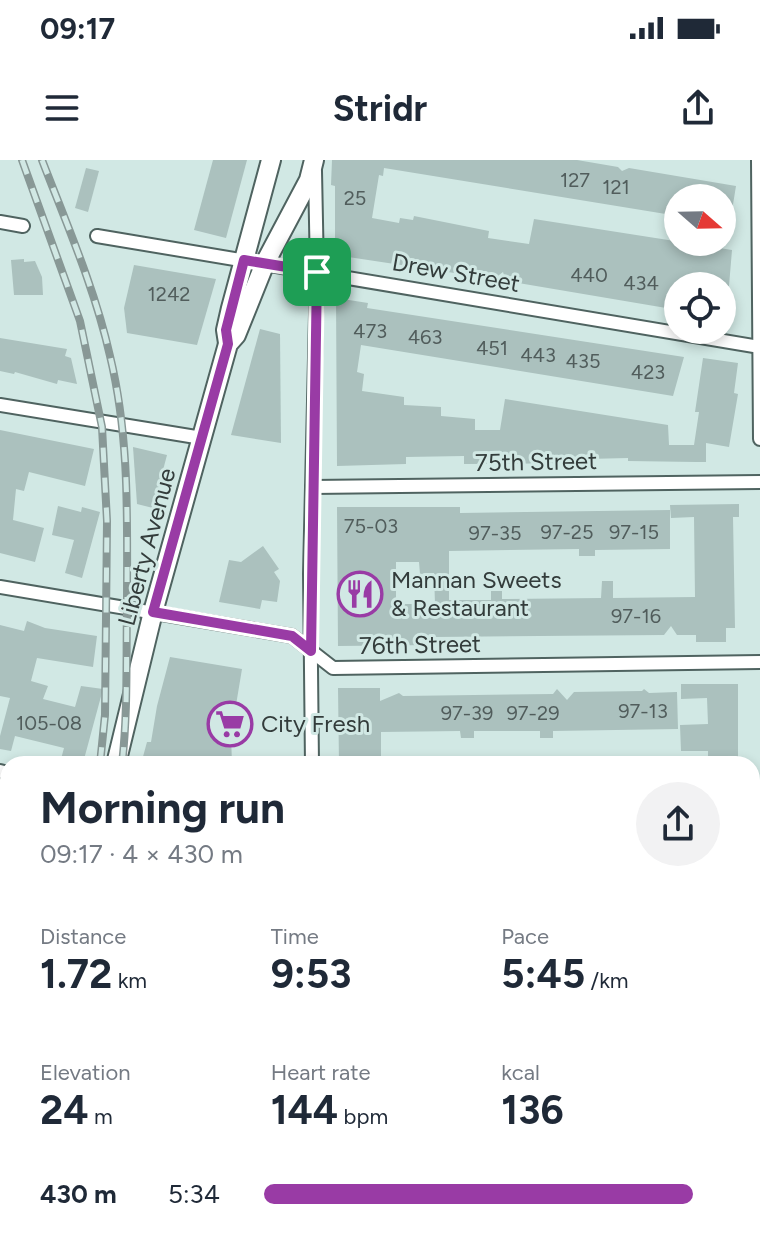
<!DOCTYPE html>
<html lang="en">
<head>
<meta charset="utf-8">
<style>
  :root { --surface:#fff; --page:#f2f2f3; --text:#1f2937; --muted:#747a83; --accent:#993ba5 }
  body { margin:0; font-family:Figtree,sans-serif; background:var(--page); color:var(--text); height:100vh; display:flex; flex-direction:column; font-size:30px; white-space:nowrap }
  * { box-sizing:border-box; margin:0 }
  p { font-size:26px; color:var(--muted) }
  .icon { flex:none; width:44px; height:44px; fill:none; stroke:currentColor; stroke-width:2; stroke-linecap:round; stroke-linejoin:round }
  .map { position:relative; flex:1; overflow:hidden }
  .details { position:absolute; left:0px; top:596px; width:760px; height:486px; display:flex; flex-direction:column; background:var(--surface); border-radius:24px 24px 0 0; box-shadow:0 4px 12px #0003 }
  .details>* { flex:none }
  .needle { width:52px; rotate:110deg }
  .controls { position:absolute; left:664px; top:24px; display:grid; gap:16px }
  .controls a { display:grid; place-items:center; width:72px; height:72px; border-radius:50%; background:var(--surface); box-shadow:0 4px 12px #0003; font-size:40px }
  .pin { position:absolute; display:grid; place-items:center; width:68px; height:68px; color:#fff; margin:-34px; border-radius:16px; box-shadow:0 4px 12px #0006 }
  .round { display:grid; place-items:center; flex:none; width:84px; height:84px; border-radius:42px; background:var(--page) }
  .summary { display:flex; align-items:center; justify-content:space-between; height:136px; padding:0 40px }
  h1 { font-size:44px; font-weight:700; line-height:60px }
  .metrics { display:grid; grid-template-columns:repeat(3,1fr); gap:12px; height:136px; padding:8px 40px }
  .metrics div { display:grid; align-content:center }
  .metrics b { font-size:40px; font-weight:700 }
  .metrics small { font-size:22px; font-weight:400 }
  .metrics p { font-size:22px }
  ul { padding:0 40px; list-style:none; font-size:26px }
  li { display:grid; grid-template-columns:128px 96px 1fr; align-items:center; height:60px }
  li i { height:20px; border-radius:10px; background:var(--accent) }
  .status { display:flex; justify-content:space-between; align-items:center; height:56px; padding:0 40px; background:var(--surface); direction:ltr }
  .status svg { height:22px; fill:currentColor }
  header { display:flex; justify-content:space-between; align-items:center; height:104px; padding:0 40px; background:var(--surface); font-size:36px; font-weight:700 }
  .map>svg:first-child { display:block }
</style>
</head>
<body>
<div class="status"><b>09:17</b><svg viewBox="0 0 49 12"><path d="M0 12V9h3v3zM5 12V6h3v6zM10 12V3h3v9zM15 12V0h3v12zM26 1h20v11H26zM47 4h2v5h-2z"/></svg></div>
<header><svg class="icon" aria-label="menu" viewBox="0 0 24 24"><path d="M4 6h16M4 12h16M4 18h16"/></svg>Stridr<svg class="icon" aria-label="share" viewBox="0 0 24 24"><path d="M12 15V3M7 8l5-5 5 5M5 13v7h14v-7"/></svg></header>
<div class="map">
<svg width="760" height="1081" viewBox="0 0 760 1081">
  <rect width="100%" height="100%" fill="#d1e8e4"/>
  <g fill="#abc1be" fill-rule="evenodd">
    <polygon points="213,0 247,0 226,78 194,70"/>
    <polygon points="332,0 577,0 618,7 622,11 629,8 736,26 729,69 722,68 722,38 678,38 678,56 384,8 383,16 379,15 372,58 399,63 400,58 413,60 414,56 489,71 488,78 529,84 534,59 732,90 729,126 678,126 677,145 673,144 672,149 506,121 503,112 494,119 335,95 335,26 331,25"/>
    <polygon points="86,8 99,11 88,52 75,48"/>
    <polygon points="24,99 24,102 35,101 42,117 43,135 14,135 11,100"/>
    <polygon points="134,105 216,119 197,185 127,173 124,148"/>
    <polygon points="336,138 368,143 367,148 380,150 684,197 673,236 361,185 357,212 364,214 362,231 404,237 404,245 441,247 441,256 475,259 475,270 500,270 505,239 668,265 669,285 694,285 699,252 695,252 703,198 738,203 734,233 738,234 729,287 706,283 706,302 696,302 628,301 628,298 587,299 587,303 464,304 464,296 406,297 406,304 337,306"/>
    <polygon points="260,169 280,174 281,283 231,275"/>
    <polygon points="0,178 67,189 65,196 71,198 77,224 58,220 57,224 15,212 14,214 0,211"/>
    <polygon points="0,270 94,289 85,326 29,312 24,331 16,329 13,360 44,368 35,402 0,393"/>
    <polygon points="133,287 167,295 153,348 137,344"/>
    <path d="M 739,344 L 739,357 L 733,357 L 735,468 L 726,468 L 726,482 L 696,482 L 696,475 L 677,475 L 671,466 L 664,475 L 435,477 L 433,485 L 338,486 L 337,347 L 460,347 L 460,353 L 670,350 L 670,389 L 595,390 L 595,396 L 579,396 L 579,389 L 449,391 L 449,440 L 491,440 L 491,431 L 502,431 L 502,439 L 601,438 L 602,421 L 613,421 L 613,438 L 695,437 L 694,357 L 671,358 L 670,345 ZM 396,402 L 419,402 L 420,414 L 434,413 L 435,444 L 396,444 Z"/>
    <polygon points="58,346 81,352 82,347 100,352 82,418 65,413 74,380 52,375"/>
    <polygon points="263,386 279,409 274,412 280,421 277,442 262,440 260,449 219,442 229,400 241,402"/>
    <polygon points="27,461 45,468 97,476 93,507 37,498 31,521 48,526 43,539 75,547 81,526 103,529 83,603 61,599 64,588 15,576 11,591 0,589 0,576 10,538 0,536 0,465 24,471"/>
    <polygon points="170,497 242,509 231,575 232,604 141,604 147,582 151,582 157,546"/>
    <polygon points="681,524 738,524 738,604 708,604 708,591 681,591 680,565 708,564 707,538 681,539"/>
    <polygon points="338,528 380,528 380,541 399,533 403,536 553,534 557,529 567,540 574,532 642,531 644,529 649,533 677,532 678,569 553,571 553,578 540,578 540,571 474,571 474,578 461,578 460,571 381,572 381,596 375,596 375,604 339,604"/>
  </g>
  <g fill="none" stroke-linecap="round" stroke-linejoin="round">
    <g stroke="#4f6360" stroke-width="16">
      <g id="street">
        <polyline points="758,0 760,279"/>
        <polyline points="0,62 23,66"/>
        <polyline points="97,76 760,187"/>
        <polyline points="0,245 202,278"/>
        <polyline points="312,327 760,322"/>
        <polyline points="0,427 292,476 333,508 760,502"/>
        <polyline points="312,604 310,414 317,112 315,11"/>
        <polyline points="0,611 8,613"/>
        <polyline points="752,683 760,683"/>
        <polyline points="0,793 8,795"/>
        <polyline points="752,863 760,863"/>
        <polyline points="0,976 8,977"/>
        <polyline points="752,1044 760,1044"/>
        <polyline points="0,1049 8,1049"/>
        <polyline points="316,1074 316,1081"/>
      </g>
    </g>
    <g stroke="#4f6360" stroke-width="22">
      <g id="secondary">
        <polyline points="228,183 226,170 231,148 271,0"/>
        <polyline points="116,604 153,452 228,184 236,175 265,103 309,20 314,0"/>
        <polyline points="0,1028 8,1000"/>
      </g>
    </g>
    <use href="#street" stroke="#fff" stroke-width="12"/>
    <use href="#secondary" stroke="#fff" stroke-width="18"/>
    <g stroke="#889896" stroke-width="8">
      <g id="rail">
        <polyline points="22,0 80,161 102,267 107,361 105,555 100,604"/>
        <path d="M 42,0 C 67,65 95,129 110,196 C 130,279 127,361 127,445 C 126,498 128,552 122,604"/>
        <polyline points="0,984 8,955"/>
        <polyline points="0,1051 8,1022"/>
      </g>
    </g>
    <use href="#rail" stroke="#d1e8e4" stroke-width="5" stroke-dasharray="15" stroke-linecap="butt"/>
  </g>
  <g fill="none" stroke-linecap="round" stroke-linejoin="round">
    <g stroke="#fff" stroke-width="16">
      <polygon id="route" points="244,100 317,112 311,491 292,476 153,452 228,184 226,170"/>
    </g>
    <use href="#route" stroke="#993ba5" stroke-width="10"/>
  </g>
  <defs>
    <g id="restaurant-ring" transform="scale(2.3)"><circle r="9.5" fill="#d1e8e4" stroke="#993ba5" stroke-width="1.5"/><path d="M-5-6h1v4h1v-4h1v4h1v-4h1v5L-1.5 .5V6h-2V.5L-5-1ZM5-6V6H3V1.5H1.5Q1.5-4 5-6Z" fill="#993ba5"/></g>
    <g id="supermarket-ring" transform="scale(2.3)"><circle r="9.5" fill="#d1e8e4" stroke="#993ba5" stroke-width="1.5"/><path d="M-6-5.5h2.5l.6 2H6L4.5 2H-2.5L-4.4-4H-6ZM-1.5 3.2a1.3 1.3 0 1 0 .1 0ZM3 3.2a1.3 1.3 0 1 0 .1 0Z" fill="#993ba5"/></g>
  </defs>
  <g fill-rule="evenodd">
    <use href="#restaurant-ring" x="360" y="434"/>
    <use href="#supermarket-ring" x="230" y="564"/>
  </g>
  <g text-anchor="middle" stroke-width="6" stroke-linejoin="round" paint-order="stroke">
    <g font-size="20" fill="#515d5c">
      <text x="575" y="27">127</text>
      <text x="616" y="34">121</text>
      <text x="355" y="45">25</text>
      <text x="589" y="122">440</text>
      <text x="641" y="130">434</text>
      <text x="169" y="141">1242</text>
      <text x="370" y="178">473</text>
      <text x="425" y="184">463</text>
      <text x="492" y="195">451</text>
      <text x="538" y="202">443</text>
      <text x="583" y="208">435</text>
      <text x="648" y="219">423</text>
      <text x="371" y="373">75-03</text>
      <text x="567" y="379">97-25</text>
      <text x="634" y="379">97-15</text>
      <text x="495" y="380">97-35</text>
      <text x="636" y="463">97-16</text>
      <text x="643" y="558">97-13</text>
      <text x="467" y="560">97-39</text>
      <text x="533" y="560">97-29</text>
      <text x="49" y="570">105-08</text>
    </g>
    <g font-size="24" fill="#333c3b" stroke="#d1e8e4">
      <text transform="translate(456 113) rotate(10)" y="8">Drew Street</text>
      <text transform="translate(536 302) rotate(-1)" y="8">75th Street</text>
      <text transform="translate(147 387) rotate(-75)" y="8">Liberty Avenue</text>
      <text transform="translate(420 485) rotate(-1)" y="8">76th Street</text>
    </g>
    <g font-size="24" fill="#333c3b" stroke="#d1e8e4" text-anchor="start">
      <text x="391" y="428">Mannan Sweets<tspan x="391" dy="28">&amp; Restaurant</tspan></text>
      <text x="261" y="572">City Fresh</text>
    </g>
  </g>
</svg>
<div class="controls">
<a><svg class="needle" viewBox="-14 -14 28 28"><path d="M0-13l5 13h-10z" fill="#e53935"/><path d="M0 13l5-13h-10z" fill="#747a83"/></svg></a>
<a><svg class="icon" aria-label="locate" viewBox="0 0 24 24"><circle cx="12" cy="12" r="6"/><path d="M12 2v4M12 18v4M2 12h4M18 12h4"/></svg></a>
</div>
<div class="pin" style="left:317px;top:112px;background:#1e9e55"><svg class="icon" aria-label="arrive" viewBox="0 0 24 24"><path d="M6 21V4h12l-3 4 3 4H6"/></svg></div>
<section class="details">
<div class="summary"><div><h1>Morning run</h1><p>09:17 · 4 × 430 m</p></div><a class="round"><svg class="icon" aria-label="share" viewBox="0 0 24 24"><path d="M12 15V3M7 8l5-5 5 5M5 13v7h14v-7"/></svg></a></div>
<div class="metrics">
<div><p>Distance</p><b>1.72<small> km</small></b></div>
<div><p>Time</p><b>9:53</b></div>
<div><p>Pace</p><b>5:45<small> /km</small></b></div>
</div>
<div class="metrics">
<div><p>Elevation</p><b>24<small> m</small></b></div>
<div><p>Heart rate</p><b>144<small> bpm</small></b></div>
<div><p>kcal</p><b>136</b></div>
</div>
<ul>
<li><b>430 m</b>5:34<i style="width:94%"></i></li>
</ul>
</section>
</div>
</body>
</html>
